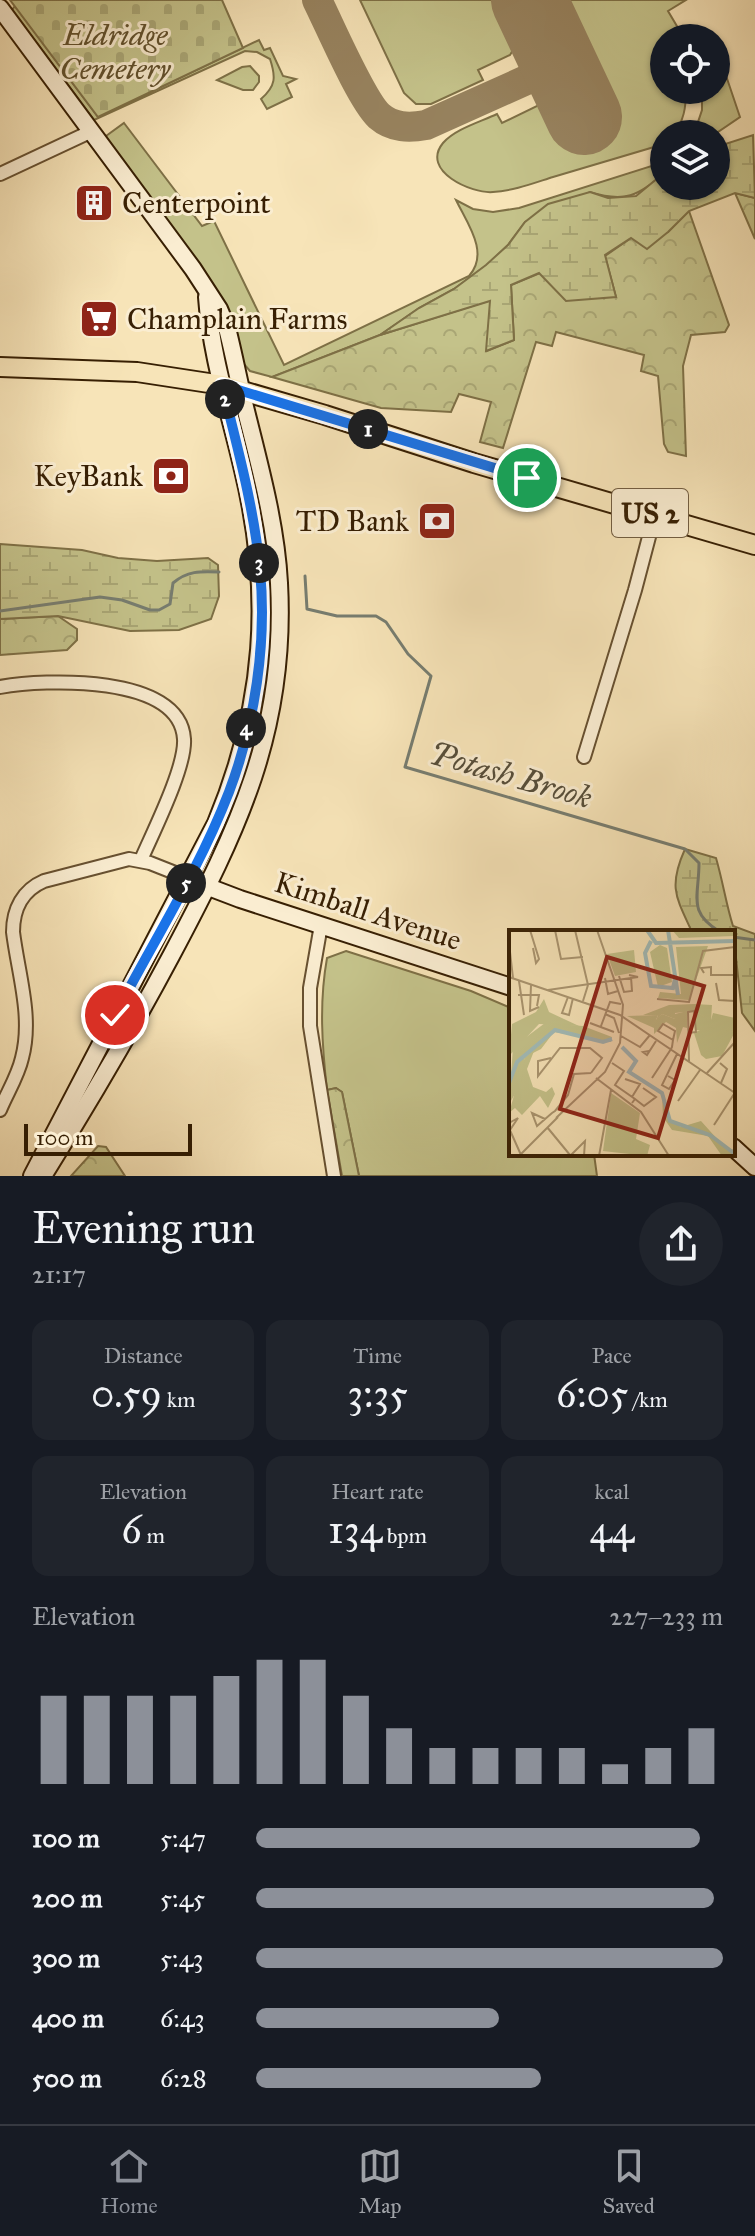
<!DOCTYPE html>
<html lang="en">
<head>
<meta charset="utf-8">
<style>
  :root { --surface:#171b24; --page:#20242c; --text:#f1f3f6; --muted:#9ea1a6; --line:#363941; --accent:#8c9099 }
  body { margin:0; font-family:"IM FELL Great Primer",serif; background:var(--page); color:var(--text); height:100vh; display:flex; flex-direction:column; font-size:30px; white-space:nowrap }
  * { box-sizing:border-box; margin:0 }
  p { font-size:26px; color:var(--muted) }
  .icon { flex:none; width:44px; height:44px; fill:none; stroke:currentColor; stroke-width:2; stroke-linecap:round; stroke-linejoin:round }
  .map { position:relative; height:1176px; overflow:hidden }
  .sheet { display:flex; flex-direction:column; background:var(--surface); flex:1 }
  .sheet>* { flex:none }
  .fabs { position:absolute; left:650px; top:24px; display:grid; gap:16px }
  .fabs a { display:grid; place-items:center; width:80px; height:80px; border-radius:50%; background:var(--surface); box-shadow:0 2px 6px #0004; font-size:40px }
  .scale { position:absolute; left:24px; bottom:20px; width:168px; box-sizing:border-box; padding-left:8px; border:4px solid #371f03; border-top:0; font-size:22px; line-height:28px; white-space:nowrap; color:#371f03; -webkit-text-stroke:6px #faedd1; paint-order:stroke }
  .pin { position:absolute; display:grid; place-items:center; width:68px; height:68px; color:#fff; margin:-34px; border:4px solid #fff; border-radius:50%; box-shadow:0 2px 8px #0007 }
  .km { position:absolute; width:40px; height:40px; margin:-20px; border-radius:50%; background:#222; color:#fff; font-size:22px; line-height:40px; text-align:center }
  .round { display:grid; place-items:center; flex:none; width:84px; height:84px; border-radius:42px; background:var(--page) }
  .summary { display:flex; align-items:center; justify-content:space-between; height:136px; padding:0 32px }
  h1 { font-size:44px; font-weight:600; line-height:60px }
  .metrics { display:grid; grid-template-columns:repeat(3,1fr); gap:12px; height:136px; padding:8px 32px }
  .metrics div { display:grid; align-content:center; border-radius:16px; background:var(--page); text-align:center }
  .metrics b { font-size:40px; font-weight:600 }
  .metrics small { font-size:22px; font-weight:400 }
  .metrics p { font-size:22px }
  .chart { height:224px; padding:16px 32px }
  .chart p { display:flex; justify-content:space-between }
  .chart svg { width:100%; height:144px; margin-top:8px; stroke:var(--accent); stroke-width:6 }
  ul { padding:0 32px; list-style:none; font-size:26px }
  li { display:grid; grid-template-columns:128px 96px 1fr; align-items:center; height:60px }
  li i { height:20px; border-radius:10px; background:var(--accent) }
  .tab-bar { display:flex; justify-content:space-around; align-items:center; height:112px; border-top:2px solid var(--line); background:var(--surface); font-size:22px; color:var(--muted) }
  .tab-bar a { display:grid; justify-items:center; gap:4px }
  .tab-bar .on { color:var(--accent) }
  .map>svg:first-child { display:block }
</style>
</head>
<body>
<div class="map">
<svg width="755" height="1176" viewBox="0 0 755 1176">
  <defs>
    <pattern id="forest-crowns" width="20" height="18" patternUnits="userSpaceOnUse" patternTransform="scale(2)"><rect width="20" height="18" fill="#c4c28a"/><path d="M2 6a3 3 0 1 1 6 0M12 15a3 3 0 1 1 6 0" fill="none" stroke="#a9a675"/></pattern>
    <pattern id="wetland-marsh" width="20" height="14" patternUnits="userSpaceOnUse" patternTransform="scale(2)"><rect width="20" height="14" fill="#c4c28a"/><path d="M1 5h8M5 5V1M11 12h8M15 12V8" fill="none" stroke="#a9a675"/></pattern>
    <pattern id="cemetery-stones" width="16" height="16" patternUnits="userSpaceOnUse" patternTransform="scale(2)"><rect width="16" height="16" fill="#c4c28a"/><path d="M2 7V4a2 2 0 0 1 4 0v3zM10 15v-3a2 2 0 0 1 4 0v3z" fill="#a9a675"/></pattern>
  </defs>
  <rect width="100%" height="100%" fill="#f7e4b8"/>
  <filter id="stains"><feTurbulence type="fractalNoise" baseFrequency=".0025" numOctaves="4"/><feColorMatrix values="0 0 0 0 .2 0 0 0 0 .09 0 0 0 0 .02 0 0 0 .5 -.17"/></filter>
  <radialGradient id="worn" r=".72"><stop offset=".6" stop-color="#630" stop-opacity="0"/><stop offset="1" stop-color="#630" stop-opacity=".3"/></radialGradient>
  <g fill="#c4c28a" stroke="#7e7046" stroke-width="2">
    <polygon points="360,0 497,0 512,31 513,50 510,55 478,70 483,80 431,104 416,104 404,93"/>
    <path d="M 561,0 L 686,0 L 668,11 L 684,38 L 664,38 L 664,90 L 686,90 C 686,107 684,122 673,134 L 664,134 L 664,141 L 654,147 C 621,157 587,167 553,177 C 534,183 513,191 493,192 C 472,194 420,171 443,143 C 455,129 480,122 497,114 L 502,123 L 545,102 L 558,130 L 610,104 Z"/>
    <path d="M 15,6 L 98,117 L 259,40 L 264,50 L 270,48 L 283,76 L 296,79 L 286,84 L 292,97 L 267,109 L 261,99 C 276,86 276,77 270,59 L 257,52 L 245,51 L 94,120 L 12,10 Z"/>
    <polygon points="716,46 740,117 715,134 694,134 702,110 702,90 716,90"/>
    <polygon points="250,66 259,76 259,82 253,90 243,90 217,80 242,67"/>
    <path d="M 124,123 L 202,226 L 214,221 L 284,365 L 469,276 C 490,253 467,223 456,200 L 473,209 L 493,212 L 519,208 L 664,162 L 664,173 C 639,196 624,203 590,192 L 525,222 L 508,245 L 487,265 L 454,289 L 419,308 L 380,335 L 272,377 L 250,371 L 243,363 L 109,142 L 106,136 Z"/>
    <path d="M 346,951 L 471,991 L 511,1008 L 511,1154 L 594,1154 L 597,1176 L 359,1176 L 342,1092 L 336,1088 L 327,1090 C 322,1045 319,1003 327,958 Z"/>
  </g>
  <g fill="url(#forest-crowns)" stroke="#7e7046" stroke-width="2">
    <polygon points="735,193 755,198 755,239"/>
    <polygon points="689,211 729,325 725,332 691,335 683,366 686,456 668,452 664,444 658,376 641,371 644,355 556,332 552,346 536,342 503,448 480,442 491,402 459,394 451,412 381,408 272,377 380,335 491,300 487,351 514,340 511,285 540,273 616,297 605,256 631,238 668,232"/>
    <polygon points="58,616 77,629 77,640 67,650 0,655 0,619"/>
    <polygon points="336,1088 342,1092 359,1176 342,1176 327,1090"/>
    <polygon points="98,1146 106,1147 125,1176 71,1176"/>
  </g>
  <g fill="url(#wetland-marsh)" stroke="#7e7046" stroke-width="2">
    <polygon points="753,135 755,198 735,193 689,211 668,232 647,249 631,238 605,255 616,297 566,301 539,273 511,285 514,340 486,351 490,301 380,335 419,308 454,289 486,265 508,245 525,222 548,204 590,192 608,198 636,196 664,173 664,186 716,186 716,147"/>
    <polygon points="0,544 82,550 118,558 157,561 208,558 218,565 219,596 211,619 179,630 130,631 58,616 0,619"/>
    <path d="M 685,849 L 716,858 C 723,882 726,904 733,926 L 755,934 L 755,1031 L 742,1013 L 736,958 L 733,952 L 733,932 L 692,932 C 676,897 668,887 685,849 Z"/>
  </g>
  <polygon fill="url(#cemetery-stones)" stroke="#7e7046" stroke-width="2" points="10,0 222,0 243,48 98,117"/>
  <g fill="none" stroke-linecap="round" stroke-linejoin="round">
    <g stroke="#777d70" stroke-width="3">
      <path d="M 305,576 L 307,609 L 337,616 L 376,616 L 386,622 L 408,654 L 431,676 L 405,767 L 685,849 L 699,863 C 699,897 687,912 720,932"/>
      <path d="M 0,611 L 100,597 L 122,600 L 150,610 L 159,610 L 170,604 L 173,583 C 187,571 200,571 219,572"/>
      <polyline points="733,937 755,940"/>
    </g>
    <path stroke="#97825e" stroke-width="30" d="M 317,0 C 330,26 361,99 379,116 C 393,128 409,128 426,125 L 533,77 C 553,54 546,39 536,13"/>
    <polyline stroke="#97825e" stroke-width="76" points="529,0 584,117"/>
    <g stroke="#675030" stroke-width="16">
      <g id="street">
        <polyline points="0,174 92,131"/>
        <path d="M 0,687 C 44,679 180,674 184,739 C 186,767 153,832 141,860"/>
        <polyline points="584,757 635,590 655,514"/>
        <polyline points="321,925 310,988 310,1026 334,1176"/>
        <path d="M 0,1110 C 7,1093 18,1076 22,1058 C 33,1017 18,973 13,932 C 13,909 23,890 44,881 L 129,859 L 150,863 L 188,878"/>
      </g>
    </g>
    <g stroke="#371f03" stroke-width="20">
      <g id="secondary">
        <path d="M 0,8 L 193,269 L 219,309 L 227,328 C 234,355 239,383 246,411 C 260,467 276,525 279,583 C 287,730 238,830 171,956 C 131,1031 88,1104 43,1176"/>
        <polyline points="198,883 240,899 511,987"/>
        <polyline points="733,1147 755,1167"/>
        <path d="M 32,1176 L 216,823 C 265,705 273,595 243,470 C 230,413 211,356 207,297"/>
      </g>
    </g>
    <g stroke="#371f03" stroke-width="22">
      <polyline id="primary" points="0,367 137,372 222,385 325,415 474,463 755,545"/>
    </g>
    <use href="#street" stroke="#faedd1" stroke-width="12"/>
    <use href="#secondary" stroke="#faedd1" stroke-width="16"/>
    <use href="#primary" stroke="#f7e4b8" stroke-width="18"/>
  </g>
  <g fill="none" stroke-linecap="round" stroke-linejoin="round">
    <g stroke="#fff" stroke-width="16">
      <path id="route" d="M 115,1015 C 153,942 199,870 229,792 C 255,723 267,643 260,570 C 254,507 237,446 222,385 L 527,478"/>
    </g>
    <use href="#route" stroke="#1a73e8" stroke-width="10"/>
  </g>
  <defs>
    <g id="building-square" transform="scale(2)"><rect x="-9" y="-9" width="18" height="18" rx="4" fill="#8f2418" stroke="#faedd1"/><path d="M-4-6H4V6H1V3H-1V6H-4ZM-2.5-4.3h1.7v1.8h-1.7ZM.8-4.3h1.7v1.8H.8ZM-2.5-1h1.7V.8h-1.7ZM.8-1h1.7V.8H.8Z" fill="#fff"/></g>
    <g id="supermarket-square" transform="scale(2)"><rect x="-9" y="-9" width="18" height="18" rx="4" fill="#8f2418" stroke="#faedd1"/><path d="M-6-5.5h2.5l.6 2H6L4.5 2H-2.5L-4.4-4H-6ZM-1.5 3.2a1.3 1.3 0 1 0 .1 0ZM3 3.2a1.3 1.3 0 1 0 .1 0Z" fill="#fff"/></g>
    <g id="bank-square" transform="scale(2)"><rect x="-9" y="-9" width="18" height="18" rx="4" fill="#8f2418" stroke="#faedd1"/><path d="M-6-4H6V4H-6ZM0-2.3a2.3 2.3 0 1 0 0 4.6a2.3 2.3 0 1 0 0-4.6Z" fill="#fff"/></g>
  </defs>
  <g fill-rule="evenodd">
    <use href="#building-square" x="94" y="203"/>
    <use href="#supermarket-square" x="99" y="319"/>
    <use href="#bank-square" x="171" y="476"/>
    <use href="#bank-square" x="437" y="521"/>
  </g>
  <g text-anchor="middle" stroke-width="6" stroke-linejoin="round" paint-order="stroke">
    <rect fill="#faedd1" stroke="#725d41" stroke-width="2" x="612" y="489" width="76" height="48" rx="6"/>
    <g font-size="28" font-weight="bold" fill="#371f03">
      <text x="650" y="523">US 2</text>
    </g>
    <g font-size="30" font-style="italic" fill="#61502c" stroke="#faedd1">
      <text x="115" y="45">Eldridge<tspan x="115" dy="34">Cemetery</tspan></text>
    </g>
    <g font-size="30" fill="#371f03" stroke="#faedd1" text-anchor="start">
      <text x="122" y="213">Centerpoint</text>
      <text x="127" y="329">Champlain Farms</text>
      <text x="143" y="486" text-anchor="end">KeyBank</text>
      <text x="409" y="531" text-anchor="end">TD Bank</text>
    </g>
    <g font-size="30" fill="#371f03" stroke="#faedd1">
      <text transform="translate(368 911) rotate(18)" y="10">Kimball Avenue</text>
    </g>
    <g font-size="32" font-style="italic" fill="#574e3a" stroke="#faedd1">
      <text transform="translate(511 775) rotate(16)" y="11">Potash Brook</text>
    </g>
  </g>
  <g transform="translate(509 930)">
    <rect width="226" height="226" fill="#f7e4b8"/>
    <path d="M 163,0 L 226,0 L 226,6 L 170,8 ZM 151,15 L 158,18 L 163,52 L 149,57 L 141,22 ZM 199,16 L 180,70 L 149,68 L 151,62 L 172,64 L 167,17 ZM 102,163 L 131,183 L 127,209 L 141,215 L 138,226 L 94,221 Z" fill="#c4c28a"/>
    <path d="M 35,69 L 40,82 L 70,96 L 30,94 L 0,126 L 3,94 L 27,82 ZM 178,81 L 178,98 L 174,97 L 168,113 L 167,98 L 157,92 L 145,104 L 145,98 L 118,86 L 149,85 L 147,90 L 153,84 L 166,89 L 166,84 ZM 185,81 L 202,90 L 204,83 L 226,88 L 226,102 L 187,100 ZM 25,121 L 18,139 L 24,157 L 37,162 L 43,157 L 46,164 L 39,178 L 31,166 L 13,185 L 6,178 L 0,183 L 16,127 Z" fill="#c4c28a"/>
    <path d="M 185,74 L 203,75 L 202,91 L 185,81 L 166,83 L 166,89 L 153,84 L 147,91 L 149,85 L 134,85 L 160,75 ZM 36,93 L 74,96 L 103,107 L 102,112 L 45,102 L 32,119 L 16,127 L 12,154 L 0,174 L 4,117 ZM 197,97 L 226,102 L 213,126 L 197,129 L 192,125 L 185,103 ZM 153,163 L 162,190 L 172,197 L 192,191 L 218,220 L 226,219 L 226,226 L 213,226 L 199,206 L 163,200 L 154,187 Z" fill="#c4c28a"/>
    <path d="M 125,20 L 127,42 L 106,46 L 98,24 Z" fill="#c4c28a"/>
    <path fill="none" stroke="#a1bcb9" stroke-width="4" d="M 138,0 L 147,13 L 226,11M 159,0 L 169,65M 142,11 L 136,23 L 142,56 L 164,58 L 166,49M 113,117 L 127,131 L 120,142 L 153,163 L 161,191 L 201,205 L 226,224M 0,153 L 8,132 L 46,100 L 94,112 L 103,109"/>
    <path fill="none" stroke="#aa9570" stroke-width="2" d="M 21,0 L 30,29 L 27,33 L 24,18M 46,0 L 52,29 L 74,27M 66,0 L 79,55 L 74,71M 0,13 L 4,48M 195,43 L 192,38 L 202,37 L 202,45 L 226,45M 110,46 L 115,62 L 123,61 L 122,47M 0,47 L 111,85 L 226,163M 96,48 L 99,64 L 109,61M 10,51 L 15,85M 207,53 L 210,70 L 226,71M 22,55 L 21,81 L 30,77M 39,60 L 129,47 L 120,45M 9,65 L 30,65 L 28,76M 59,67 L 53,83 L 60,85 L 64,68M 148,69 L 180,72 L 194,21 L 226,17M 96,84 L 105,88 L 110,103M 81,93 L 105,102M 92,96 L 101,72 L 112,74M 112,106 L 131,117 L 141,105M 140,121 L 134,122 L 138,125 L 147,111M 42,128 L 29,131 L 29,146 L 51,118 L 81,118 L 93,128 L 82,143M 180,131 L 179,82 L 185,81 L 187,102 L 180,103M 103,133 L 115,141 L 106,155 L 126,169 L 123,173M 211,133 L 218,139 L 212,153M 198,143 L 226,112M 159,146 L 166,150 L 160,159 L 153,155 L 168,124M 87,148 L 132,182 L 160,226M 143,148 L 162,119 L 163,117 L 164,110 L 166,101 L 154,94 L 149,101 L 164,110M 116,149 L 131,154 L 123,167M 126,169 L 135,176 L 147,167 L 134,158M 169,171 L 191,140M 47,188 L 96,142 L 111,113 L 114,75 L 88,0M 36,189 L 23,183 L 28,196 L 43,183 L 46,181 L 59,165 L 65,144 L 82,143M 0,193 L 9,188 L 1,200M 205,195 L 225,164M 38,197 L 61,225M 0,198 L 12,225M 10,226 L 49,187M 61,226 L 76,211 L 75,226M 90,226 L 102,160"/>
    <path fill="#8f2418" fill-opacity="0.15" stroke="#8f2418" stroke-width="4" d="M 98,27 L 195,56 L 149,208 L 51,179 Z"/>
    <rect width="226" height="226" fill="none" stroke="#371f03" stroke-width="4"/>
  </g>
  <rect width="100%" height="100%" filter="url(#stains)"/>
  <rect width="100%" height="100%" fill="url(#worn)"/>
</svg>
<div class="fabs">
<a><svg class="icon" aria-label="locate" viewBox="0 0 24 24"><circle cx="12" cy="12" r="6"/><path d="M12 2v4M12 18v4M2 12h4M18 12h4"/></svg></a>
<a><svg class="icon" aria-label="layers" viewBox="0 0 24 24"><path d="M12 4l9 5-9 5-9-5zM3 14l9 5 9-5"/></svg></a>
</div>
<div class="scale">100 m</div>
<div class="pin" style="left:527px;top:478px;background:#1e9e55"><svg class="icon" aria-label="arrive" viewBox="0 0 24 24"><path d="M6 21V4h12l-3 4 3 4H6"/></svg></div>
<div class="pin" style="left:115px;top:1015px;background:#d93025"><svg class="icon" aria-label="check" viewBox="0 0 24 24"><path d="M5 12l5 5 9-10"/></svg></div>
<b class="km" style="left:368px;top:429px">1</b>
<b class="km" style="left:225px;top:399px">2</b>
<b class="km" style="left:259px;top:563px">3</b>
<b class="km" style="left:246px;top:728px">4</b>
<b class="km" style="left:186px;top:883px">5</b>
</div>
<section class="sheet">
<div class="summary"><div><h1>Evening run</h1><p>21:17</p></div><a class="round"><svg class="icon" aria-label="share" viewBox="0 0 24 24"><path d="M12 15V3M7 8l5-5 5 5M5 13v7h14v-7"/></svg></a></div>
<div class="metrics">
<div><p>Distance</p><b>0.59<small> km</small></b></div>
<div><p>Time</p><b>3:35</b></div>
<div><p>Pace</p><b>6:05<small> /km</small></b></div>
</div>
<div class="metrics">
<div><p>Elevation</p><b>6<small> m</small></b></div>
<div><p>Heart rate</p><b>134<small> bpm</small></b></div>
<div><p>kcal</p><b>44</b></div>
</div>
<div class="chart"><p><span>Elevation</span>227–233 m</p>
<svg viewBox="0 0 160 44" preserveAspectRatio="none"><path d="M5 44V17M15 44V17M25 44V17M35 44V17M45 44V11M55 44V6M65 44V6M75 44V17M85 44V27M95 44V33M105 44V33M115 44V33M125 44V33M135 44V38M145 44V33M155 44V27"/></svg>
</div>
<ul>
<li><b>100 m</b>5:47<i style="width:95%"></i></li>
<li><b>200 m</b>5:45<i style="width:98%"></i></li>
<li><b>300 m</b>5:43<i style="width:100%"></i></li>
<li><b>400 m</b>6:43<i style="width:52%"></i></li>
<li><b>500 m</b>6:28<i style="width:61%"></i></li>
</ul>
</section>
<nav class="tab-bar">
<a class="on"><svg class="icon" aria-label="home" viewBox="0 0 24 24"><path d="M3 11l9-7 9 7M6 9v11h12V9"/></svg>Home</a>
<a><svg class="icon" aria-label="map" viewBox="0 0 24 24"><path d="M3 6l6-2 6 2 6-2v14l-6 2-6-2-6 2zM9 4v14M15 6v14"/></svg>Map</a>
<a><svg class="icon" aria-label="saved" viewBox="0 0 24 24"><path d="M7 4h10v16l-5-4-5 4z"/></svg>Saved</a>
</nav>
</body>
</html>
